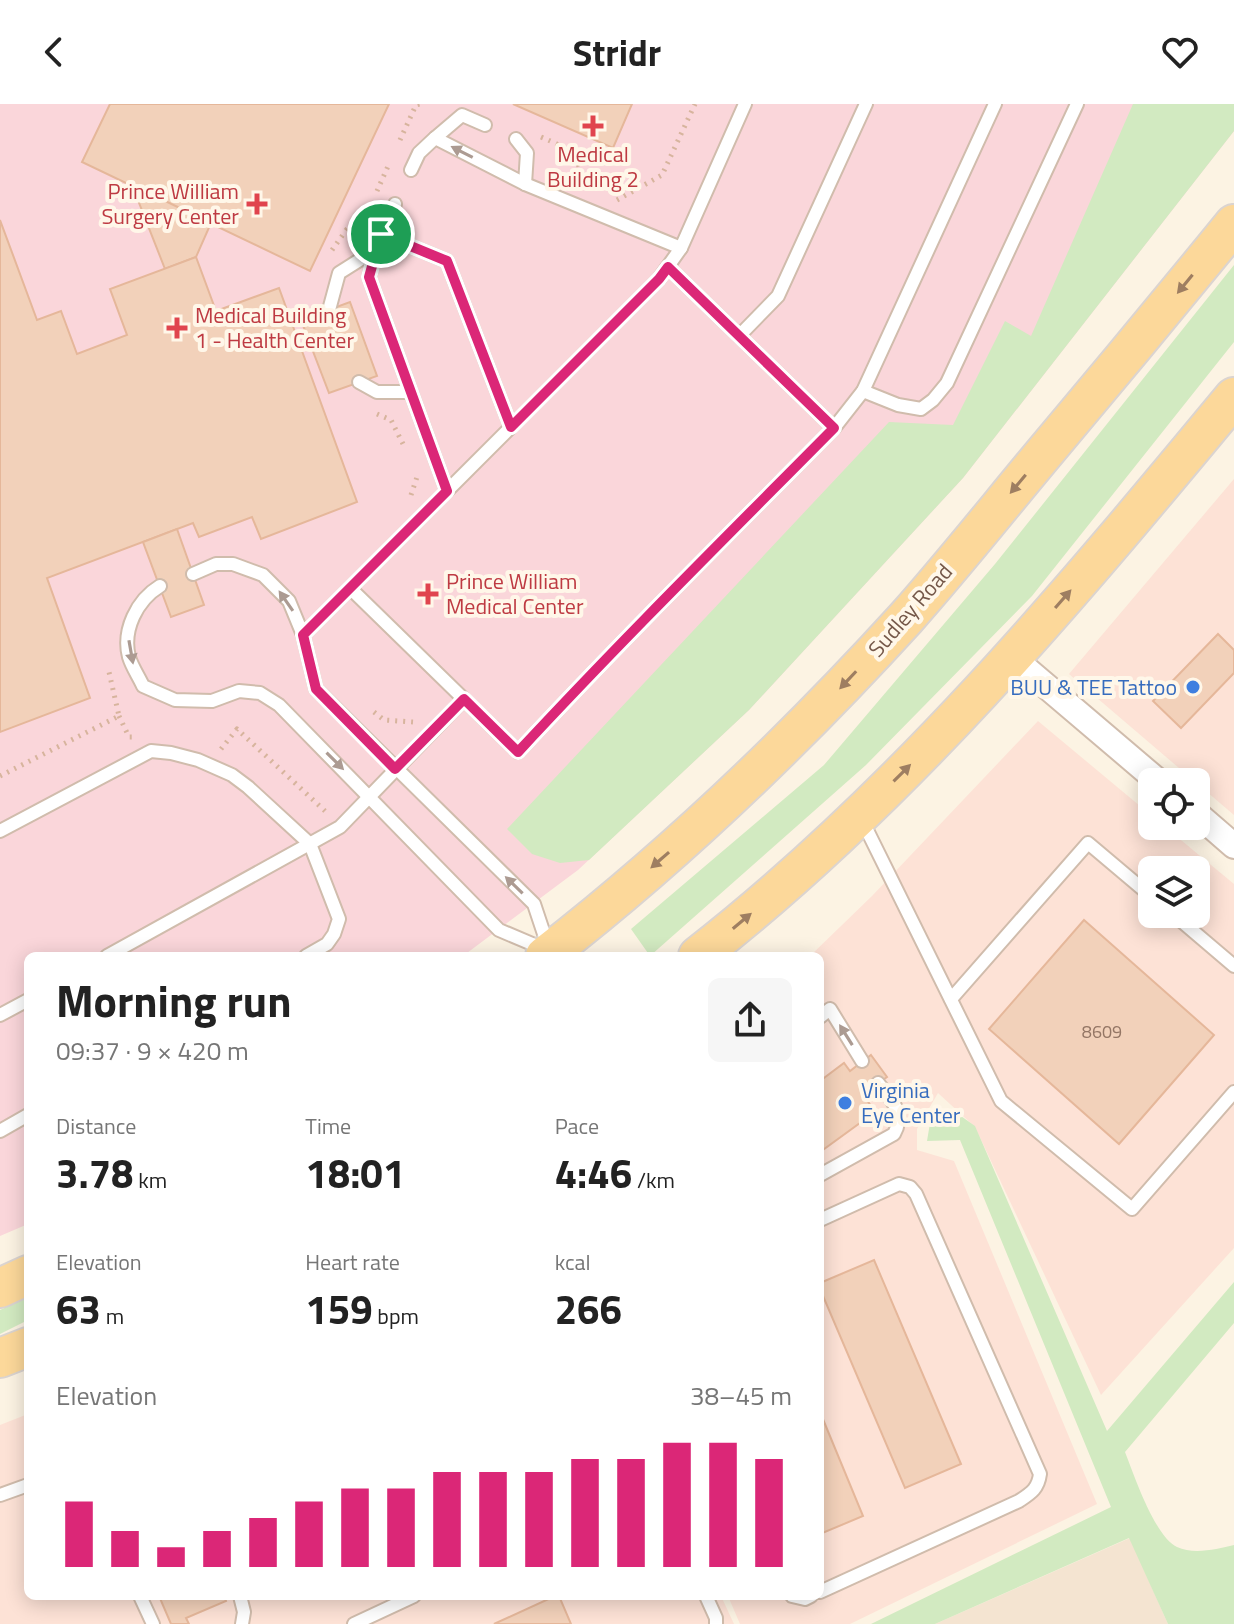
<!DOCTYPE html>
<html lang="en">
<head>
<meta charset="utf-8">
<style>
  :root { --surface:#fff; --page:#f6f6f6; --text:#222; --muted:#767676; --accent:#db2777 }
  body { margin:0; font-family:"Titillium Web",sans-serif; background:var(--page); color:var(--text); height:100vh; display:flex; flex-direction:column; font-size:30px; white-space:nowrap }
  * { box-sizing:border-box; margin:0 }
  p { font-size:26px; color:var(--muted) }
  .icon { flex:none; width:44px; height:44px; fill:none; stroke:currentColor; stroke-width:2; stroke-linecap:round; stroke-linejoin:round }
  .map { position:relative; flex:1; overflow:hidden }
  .panel { position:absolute; left:24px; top:848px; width:800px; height:648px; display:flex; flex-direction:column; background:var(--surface); border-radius:12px; box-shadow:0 4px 20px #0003 }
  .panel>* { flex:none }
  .controls { position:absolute; left:1138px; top:664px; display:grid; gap:16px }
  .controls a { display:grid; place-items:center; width:72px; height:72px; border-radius:12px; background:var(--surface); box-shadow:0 4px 20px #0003; font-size:40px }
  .pin { position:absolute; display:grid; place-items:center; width:68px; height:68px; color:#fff; margin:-34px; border:4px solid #fff; border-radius:50%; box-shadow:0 2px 8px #0007 }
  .round { display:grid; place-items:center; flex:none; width:84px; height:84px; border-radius:12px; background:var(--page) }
  .overview { display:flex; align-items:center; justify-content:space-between; height:136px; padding:0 32px }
  h1 { font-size:44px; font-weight:700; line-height:60px }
  .metrics { display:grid; grid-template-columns:repeat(3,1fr); gap:12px; height:136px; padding:8px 32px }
  .metrics div { display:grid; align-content:center }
  .metrics b { font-size:40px; font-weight:700 }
  .metrics small { font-size:22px; font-weight:400 }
  .metrics p { font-size:22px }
  .chart { height:224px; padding:16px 32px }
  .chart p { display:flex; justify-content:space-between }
  .chart svg { width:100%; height:144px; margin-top:8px; stroke:var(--accent); stroke-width:6 }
  header { display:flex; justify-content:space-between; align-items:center; height:104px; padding:0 32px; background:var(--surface); font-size:36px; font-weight:700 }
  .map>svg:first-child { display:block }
</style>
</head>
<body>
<header><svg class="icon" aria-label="back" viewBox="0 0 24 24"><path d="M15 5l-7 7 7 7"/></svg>Stridr<svg class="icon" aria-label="heart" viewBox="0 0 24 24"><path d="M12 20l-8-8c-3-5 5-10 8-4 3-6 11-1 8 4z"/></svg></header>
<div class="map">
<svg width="1234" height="1520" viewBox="0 0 1234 1520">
  <rect width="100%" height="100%" fill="#fcf3e3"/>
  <polygon fill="#f4e4d1" points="1130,1434 1168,1520 935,1520"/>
  <g fill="#fde2d6" fill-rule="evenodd">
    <polygon points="1234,375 1234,711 1069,570"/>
    <path d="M 1038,617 L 1152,712 L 1152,722 L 1164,722 L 1234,780 L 1234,1144 L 1101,1291 L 975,1023 L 938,989 L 917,1025 L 917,1046 L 954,1057 L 1097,1400 L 850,1520 L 740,1520 L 728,1492 L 820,1492 L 820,852 L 810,852 L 872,792 ZM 1152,766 L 1196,766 L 1196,810 L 1152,810 Z"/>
    <polygon points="28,1310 28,1492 721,1492 734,1520 0,1520 0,1321"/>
  </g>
  <polygon fill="#fad6da" points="0,0 1234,0 1234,27 963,374 749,606 578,766 463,852 28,852 28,1120 0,1132"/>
  <g fill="#d2eac1">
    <polygon points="1133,0 1234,0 1234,27 963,374 749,606 589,756 560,759 532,750 507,725 889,318 953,321 1005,217 1031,232"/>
    <polygon points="1234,161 1234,238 1032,492 866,661 650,852 631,825 824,661 995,460"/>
    <path d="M 939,1007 L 958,1010 L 975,1022 L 1107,1327 L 1234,1178 L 1234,1219 L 1125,1348 C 1134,1371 1155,1433 1177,1443 C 1194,1451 1217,1445 1234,1441 L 1234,1520 L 1168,1520 L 1129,1434 L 935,1520 L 871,1520 L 1111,1403 L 960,1036 L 927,1037 L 930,1019 Z"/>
    <polygon points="28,1193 28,1216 0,1230 0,1206"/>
  </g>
  <g fill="#f2d1ba" stroke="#e5b79a" stroke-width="2">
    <polygon points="110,0 389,0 310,167 82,58"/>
    <polygon points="513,0 632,0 613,44"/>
    <polygon points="132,81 211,119 196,153 165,165"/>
    <polygon points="0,116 37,216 61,207 77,250 127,231 110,185 196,153 216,207 279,184 357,398 261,435 252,413 199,433 193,419 47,474 90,594 0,628"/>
    <polygon points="350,198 377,272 329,289 301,216"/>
    <polygon points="177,425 204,501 171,513 143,438"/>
    <polygon points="1218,530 1234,546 1234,569 1181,624 1153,597"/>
    <polygon points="1084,816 1214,931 1119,1040 989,925"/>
    <polygon points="871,951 887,973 863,990 875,1008 820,1048 820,977 844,959 850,967"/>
    <polygon points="874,1156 961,1360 905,1384 820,1185 820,1179"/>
    <polygon points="820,1308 863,1412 820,1430"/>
    <polygon points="159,1492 224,1492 226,1497 186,1514 189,1520 171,1520"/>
    <polygon points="555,1492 559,1492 571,1520 494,1520"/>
  </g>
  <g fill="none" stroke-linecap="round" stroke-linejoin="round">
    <g stroke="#d0bcac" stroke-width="16">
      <g id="lane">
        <polyline points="435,34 462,11 485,21"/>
        <polyline points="516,35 527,49 525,80"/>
        <polyline points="411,66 419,49 435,34 525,80 681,144"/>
        <polyline points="395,100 381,130 369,173 447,387"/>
        <polyline points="381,130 447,157 511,323"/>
        <polyline points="329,206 339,169 377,145"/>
        <polyline points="739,232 778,192 866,0"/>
        <polyline points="359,278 377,288 410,288"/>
        <polyline points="863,287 898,301 921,305 933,296 947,279 1077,0"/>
        <polyline points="834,324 863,287 995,0"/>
        <polyline points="193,470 216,460 233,460 263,471 289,497 303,531 316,585 534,800 549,845"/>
        <path d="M 160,482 C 137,496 122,526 129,553 C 132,563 139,573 143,582 L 175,596 L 212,597 L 239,587 L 260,589 L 279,601 L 499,826 L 544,845"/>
        <path d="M 350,484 L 518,648 C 621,537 728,431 834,324 L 668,163"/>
        <polyline points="303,531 659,175 681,144 745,0"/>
        <polyline points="861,714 1001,997 1132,1105 1234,988"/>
        <polyline points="0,727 151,647 171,649 198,656 232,671 248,683 310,740 339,815 334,830 327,840 306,852"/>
        <polyline points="1173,810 1234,862"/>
        <polyline points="107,852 340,723 464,595"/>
        <polyline points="951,895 1088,739 1152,793"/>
        <polyline points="0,911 28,896"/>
        <polyline points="820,913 830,905 862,957"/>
        <polyline points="0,1027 28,1011"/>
        <path d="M 820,1071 L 894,1030 C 906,1008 891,996 878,979"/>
        <path d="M 820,1116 L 899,1080 L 910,1083 L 916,1090 L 1040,1370 C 1038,1385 1031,1389 1019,1397 L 820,1488"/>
        <polyline points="0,1391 28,1381"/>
        <polyline points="140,1492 153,1520"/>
        <polyline points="240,1492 244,1508 242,1520"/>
        <polyline points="706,1492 716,1514 716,1520"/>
        <polyline points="792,1492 805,1495 811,1492"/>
        <polyline points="354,1520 414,1492"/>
      </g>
    </g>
    <g stroke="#d0bcac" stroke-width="28">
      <g id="street">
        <polyline points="1012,553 1159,678"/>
        <polyline points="1196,709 1234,742"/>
      </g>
    </g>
    <g stroke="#dbd4d0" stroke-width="42">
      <g id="primary">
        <path d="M 545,852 C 675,751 795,636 906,514 C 954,460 999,403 1045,348 C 1109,272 1172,196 1234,120"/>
        <path d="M 698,852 C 902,693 1069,492 1234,293"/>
        <polyline points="0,1184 28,1171"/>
        <polyline points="0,1254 28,1243"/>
      </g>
    </g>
    <g stroke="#d7b49d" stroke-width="5" stroke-dasharray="2 6" stroke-linecap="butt">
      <path d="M 541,33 C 571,46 574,47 585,78 L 591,81"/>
      <polyline points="400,36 416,1 420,0"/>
      <polyline points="377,87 389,60"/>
      <polyline points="617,96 662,71 695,0"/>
      <polyline points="332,146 347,125 366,110"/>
      <polyline points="377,310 391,316 405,344"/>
      <polyline points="411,391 418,370"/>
      <polyline points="374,608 384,616 413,618"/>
      <polyline points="119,612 129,633 133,633"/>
      <polyline points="221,645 237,625 325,707"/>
      <polyline points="0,672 119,612 109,568"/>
    </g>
    <use href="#lane" stroke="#fff" stroke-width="12"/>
    <use href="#street" stroke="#fff" stroke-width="24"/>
    <use href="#primary" stroke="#fcd89a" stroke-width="38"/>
  </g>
  <defs><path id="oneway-solid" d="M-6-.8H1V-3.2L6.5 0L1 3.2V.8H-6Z" transform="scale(2)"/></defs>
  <g fill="#ac9b92">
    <use href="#oneway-solid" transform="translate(462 48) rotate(-153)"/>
    <use href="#oneway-solid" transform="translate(286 497) rotate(-125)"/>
    <use href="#oneway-solid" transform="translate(131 548) rotate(80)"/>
    <use href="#oneway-solid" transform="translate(335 657) rotate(45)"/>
    <use href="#oneway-solid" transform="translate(514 781) rotate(-136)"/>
    <use href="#oneway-solid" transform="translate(846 931) rotate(-122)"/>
  </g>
  <g fill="#9e7e61">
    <use href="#oneway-solid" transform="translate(1185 180) rotate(129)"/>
    <use href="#oneway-solid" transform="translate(1018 380) rotate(130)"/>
    <use href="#oneway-solid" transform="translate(1063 495) rotate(-49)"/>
    <use href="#oneway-solid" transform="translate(848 576) rotate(133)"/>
    <use href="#oneway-solid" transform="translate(902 669) rotate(-45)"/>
    <use href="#oneway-solid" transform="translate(660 756) rotate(139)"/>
    <use href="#oneway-solid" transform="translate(742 817) rotate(-40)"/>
  </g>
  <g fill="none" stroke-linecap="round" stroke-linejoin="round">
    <g stroke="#fff" stroke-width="16">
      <path id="route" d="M 381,130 L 447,157 L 511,323 L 659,175 L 668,163 L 834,324 C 728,431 621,537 518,648 L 464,595 L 395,665 L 316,585 L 303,531 L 447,387 L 369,173 Z"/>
    </g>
    <use href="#route" stroke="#db2777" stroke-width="10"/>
  </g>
  <g fill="#e0444e" stroke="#fff7e9" stroke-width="3">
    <path d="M589 10h8v8h8v8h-8v8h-8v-8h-8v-8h8z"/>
    <path d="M253 88h8v8h8v8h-8v8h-8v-8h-8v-8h8z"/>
    <path d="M173 212h8v8h8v8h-8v8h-8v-8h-8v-8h8z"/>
    <path d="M424 478h8v8h8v8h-8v8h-8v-8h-8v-8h8z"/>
  </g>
  <g fill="#3f7fe0" stroke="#fff7e9" stroke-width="3">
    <circle cx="1193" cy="583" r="8"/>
    <circle cx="845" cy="999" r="8"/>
  </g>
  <g text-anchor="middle" stroke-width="8" stroke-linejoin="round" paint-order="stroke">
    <g font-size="18" fill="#947665">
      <text x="1102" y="934">8609</text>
    </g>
    <g font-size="22" fill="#be3a42" stroke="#fff7e9" text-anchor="start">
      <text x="593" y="58" text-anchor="middle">Medical<tspan x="593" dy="25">Building 2</tspan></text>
      <text x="239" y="95" text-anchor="end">Prince William<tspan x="239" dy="25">Surgery Center</tspan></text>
      <text x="195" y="219">Medical Building<tspan x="195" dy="25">1 - Health Center</tspan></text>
      <text x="446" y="485">Prince William<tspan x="446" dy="25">Medical Center</tspan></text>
    </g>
    <g font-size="22" fill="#755849" stroke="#fff7e9">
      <text transform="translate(910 506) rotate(-49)" y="8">Sudley Road</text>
    </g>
    <g font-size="22" fill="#366cbe" stroke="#fff7e9" text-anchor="end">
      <text x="1177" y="591">BUU &amp; TEE Tattoo</text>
      <text x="861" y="994" text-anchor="start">Virginia<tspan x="861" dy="25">Eye Center</tspan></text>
    </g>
  </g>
</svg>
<div class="controls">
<a><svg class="icon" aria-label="locate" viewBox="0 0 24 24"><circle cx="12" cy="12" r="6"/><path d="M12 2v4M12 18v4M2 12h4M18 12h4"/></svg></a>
<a><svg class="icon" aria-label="layers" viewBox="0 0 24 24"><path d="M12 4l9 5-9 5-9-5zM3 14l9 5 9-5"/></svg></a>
</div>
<div class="pin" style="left:381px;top:130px;background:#1e9e55"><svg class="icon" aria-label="arrive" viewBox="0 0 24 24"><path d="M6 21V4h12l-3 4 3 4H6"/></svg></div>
<section class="panel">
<div class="overview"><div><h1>Morning run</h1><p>09:37 · 9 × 420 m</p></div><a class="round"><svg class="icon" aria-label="share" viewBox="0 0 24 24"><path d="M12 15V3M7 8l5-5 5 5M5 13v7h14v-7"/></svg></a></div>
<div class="metrics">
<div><p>Distance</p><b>3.78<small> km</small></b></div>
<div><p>Time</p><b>18:01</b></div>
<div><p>Pace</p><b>4:46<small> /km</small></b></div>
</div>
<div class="metrics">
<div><p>Elevation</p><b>63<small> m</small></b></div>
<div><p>Heart rate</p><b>159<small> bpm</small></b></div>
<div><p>kcal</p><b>266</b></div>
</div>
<div class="chart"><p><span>Elevation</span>38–45 m</p>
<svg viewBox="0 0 160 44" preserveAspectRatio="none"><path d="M5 44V24M15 44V33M25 44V38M35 44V33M45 44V29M55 44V24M65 44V20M75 44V20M85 44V15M95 44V15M105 44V15M115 44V11M125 44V11M135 44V6M145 44V6M155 44V11"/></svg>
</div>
</section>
</div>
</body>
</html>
